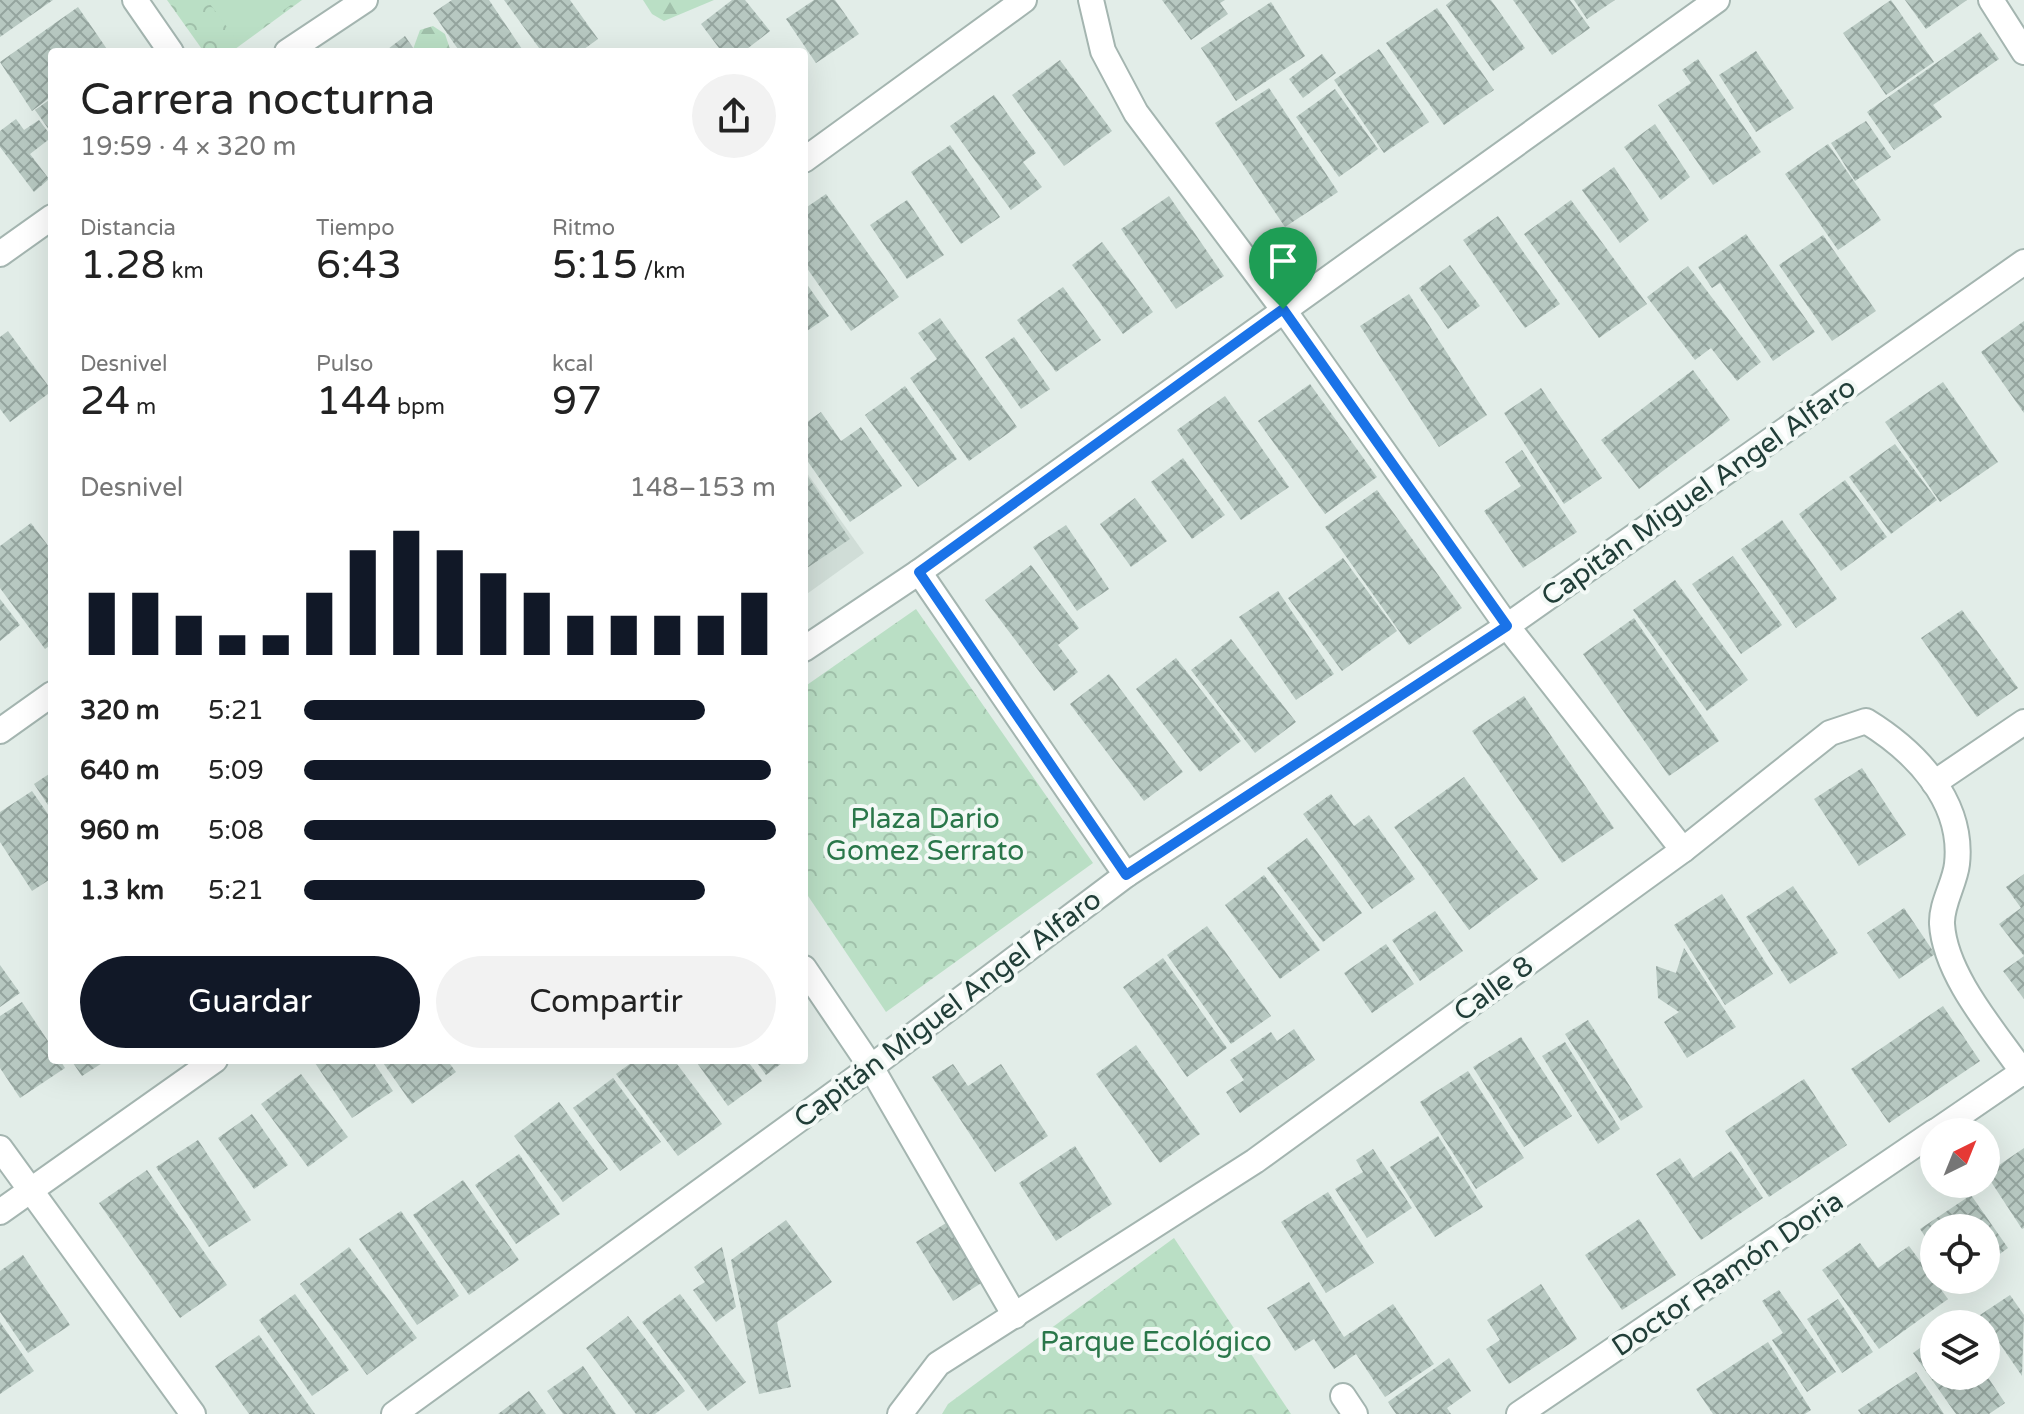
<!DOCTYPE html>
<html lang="es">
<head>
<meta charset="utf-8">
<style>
  :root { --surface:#fff; --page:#f2f2f2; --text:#222; --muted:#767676; --accent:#111827 }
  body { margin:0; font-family:"Varela Round",sans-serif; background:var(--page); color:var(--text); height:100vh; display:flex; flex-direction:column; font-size:30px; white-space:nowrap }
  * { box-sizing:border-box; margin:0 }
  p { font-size:26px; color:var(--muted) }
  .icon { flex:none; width:44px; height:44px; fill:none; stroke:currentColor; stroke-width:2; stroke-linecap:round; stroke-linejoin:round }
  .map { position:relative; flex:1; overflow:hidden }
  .panel { position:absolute; left:48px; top:48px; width:760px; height:1016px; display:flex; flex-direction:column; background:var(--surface); border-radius:8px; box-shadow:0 8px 32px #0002 }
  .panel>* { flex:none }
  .needle { width:52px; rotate:43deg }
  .buttons { position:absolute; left:1920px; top:1118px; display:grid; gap:16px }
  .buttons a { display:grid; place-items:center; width:80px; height:80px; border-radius:50%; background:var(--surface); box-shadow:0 8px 32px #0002; font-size:40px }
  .pin { position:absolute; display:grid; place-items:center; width:68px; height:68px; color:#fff; margin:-82px -34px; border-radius:50% 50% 50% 0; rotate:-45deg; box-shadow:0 0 8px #0007 }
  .pin .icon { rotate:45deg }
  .round { display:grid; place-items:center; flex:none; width:84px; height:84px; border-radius:42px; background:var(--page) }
  .overview { display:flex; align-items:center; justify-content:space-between; height:136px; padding:0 32px }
  h1 { font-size:44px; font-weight:600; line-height:60px }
  .figures { display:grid; grid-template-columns:repeat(3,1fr); gap:12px; height:136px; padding:8px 32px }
  .figures div { display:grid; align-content:center }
  .figures b { font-size:40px; font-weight:600 }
  .figures small { font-size:22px; font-weight:400 }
  .figures p { font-size:22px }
  .chart { height:224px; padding:16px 32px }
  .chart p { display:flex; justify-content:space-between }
  .chart svg { width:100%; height:144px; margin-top:8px; stroke:var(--accent); stroke-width:6 }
  .action { display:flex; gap:16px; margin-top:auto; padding:16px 32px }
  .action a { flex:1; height:92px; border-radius:48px; background:var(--accent); color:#fff; font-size:32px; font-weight:600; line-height:92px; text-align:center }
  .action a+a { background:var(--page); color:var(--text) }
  ul { padding:0 32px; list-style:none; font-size:26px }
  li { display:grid; grid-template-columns:128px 96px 1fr; align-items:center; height:60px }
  li i { height:20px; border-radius:10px; background:var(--accent) }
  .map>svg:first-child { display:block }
</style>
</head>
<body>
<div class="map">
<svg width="2024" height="1414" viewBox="0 0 2024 1414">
  <defs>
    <pattern id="forest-firs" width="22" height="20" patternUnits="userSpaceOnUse" patternTransform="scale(2)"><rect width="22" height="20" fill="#badfc5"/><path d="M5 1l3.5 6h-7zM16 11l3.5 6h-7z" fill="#a0c0aa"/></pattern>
    <pattern id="park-crowns" width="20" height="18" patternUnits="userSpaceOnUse" patternTransform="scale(2)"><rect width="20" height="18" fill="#badfc5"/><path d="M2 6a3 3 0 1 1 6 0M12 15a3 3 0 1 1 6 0" fill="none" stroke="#a0c0aa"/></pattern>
    <pattern id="building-cross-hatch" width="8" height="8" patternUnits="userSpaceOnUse" patternTransform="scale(2)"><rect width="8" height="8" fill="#b7c8c1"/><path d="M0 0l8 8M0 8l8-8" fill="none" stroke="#94a49e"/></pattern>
  </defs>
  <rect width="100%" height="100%" fill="#e2ede8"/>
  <polygon fill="#d0ddd7" points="804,469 864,553 804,596"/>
  <g fill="url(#forest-firs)">
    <polygon points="643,0 714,0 664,21 652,14"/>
    <polygon points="433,26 445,34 451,52 412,52 420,30"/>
  </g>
  <g fill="url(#park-crowns)">
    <polygon points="167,0 302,0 231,52 204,52"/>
    <polygon points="916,609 1093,863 886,1012 804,890 804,687"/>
    <polygon points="1174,1238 1291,1414 942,1414 948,1404"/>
  </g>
  <polygon fill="#badfc5" points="207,0 298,0 238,42"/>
  <g fill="url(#building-cross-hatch)">
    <polygon points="0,0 53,0 0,37"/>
    <polygon points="452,0 489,0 524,52 460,52 433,13"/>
    <polygon points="504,0 570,0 598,39 580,52 542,52"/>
    <polygon points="732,0 745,0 770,31 743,52 722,52 701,24"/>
    <polygon points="814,0 835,0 859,34 816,63 786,19"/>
    <polygon points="1162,0 1225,0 1220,3 1228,14 1191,40"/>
    <polygon points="1452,0 1491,0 1525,48 1493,71 1446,5"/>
    <polygon points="1513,0 1570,0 1590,28 1552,55"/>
    <polygon points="1574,0 1615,0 1587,19"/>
    <polygon points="1891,0 1934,62 1886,95 1843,33"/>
    <polygon points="1905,0 1967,0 1926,29"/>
    <polygon points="1271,2 1305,56 1236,101 1201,48"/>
    <polygon points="78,7 109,52 52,52 52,96 32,111 0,62"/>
    <polygon points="1437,8 1494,90 1444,125 1386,43"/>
    <polygon points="1980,32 1999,59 1933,105 1942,117 1894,150 1867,112"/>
    <polygon points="405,36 416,52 384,52"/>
    <polygon points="1379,49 1429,122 1384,153 1334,80"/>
    <polygon points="1756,51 1794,108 1756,132 1719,75"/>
    <polygon points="1322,54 1336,73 1303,98 1289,79"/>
    <polygon points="1698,59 1761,152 1713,185 1658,105 1691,83 1682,70"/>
    <polygon points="1060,60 1112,131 1064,166 1012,95"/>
    <polygon points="1269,88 1338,192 1285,227 1215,123"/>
    <polygon points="1335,89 1378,149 1339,177 1296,117"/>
    <polygon points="994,95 1036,153 1023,162 1042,187 1011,210 950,126"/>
    <polygon points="52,98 52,134 35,110"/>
    <polygon points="16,119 24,130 39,120 52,137 30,154 49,179 34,192 0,147 0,131"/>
    <polygon points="1866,121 1891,157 1855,181 1831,143"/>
    <polygon points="1655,124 1690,177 1661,200 1624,147"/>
    <polygon points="1828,144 1881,220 1838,250 1785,174"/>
    <polygon points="950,145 1000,217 961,244 911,172"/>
    <polygon points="1614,167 1649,220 1620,243 1582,190"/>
    <polygon points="826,194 899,297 851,331 804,264 804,209"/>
    <polygon points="1169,196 1224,276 1176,309 1121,229"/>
    <polygon points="907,200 944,255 907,279 870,225"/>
    <polygon points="1571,200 1647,304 1599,338 1524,234"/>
    <polygon points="1498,216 1560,304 1525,328 1463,240"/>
    <polygon points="1746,234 1815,332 1773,361 1720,283 1712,288 1698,267"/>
    <polygon points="1823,235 1876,311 1832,341 1779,265"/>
    <polygon points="1102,242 1153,312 1123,334 1072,265"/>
    <polygon points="1450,265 1480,306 1448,329 1419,288"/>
    <polygon points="1688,266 1761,362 1737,381 1711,348 1695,360 1647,297"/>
    <polygon points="804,280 829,316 804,333"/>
    <polygon points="1063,287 1101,340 1056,372 1017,320"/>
    <polygon points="1409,294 1487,415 1439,447 1360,326"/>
    <polygon points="940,318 1017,427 969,461 910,378 937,359 918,333"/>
    <polygon points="2024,321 2024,413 1981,352"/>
    <polygon points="8,331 52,391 10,422 0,409 0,337"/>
    <polygon points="1014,337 1050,389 1021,409 985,357"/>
    <polygon points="1693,370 1730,420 1639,489 1601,440"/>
    <polygon points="1943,382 1998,462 1940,502 1885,422"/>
    <polygon points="1310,384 1377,477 1325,514 1258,421"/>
    <polygon points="905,386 957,459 918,487 865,415"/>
    <polygon points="1541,388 1602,478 1564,504 1504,413"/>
    <polygon points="1225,396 1289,487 1241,520 1177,430"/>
    <polygon points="821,412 841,441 861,427 902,486 850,522 804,456 804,424"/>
    <polygon points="1895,444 1937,500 1891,534 1849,477"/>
    <polygon points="1522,450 1577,532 1523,568 1484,511 1521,486 1505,462"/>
    <polygon points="1183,458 1225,515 1192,539 1151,482"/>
    <polygon points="804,471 850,539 804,570"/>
    <polygon points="1845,480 1887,537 1841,571 1799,514"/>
    <polygon points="1377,490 1462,608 1409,645 1325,527"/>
    <polygon points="1135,498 1167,541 1131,567 1100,524"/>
    <polygon points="1782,520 1837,599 1796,628 1741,549"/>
    <polygon points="31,523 52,551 52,644 45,649 0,588 0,546"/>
    <polygon points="1066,525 1109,589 1077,611 1033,547"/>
    <polygon points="1733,556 1782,625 1741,654 1692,584"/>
    <polygon points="1343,558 1397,631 1342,671 1288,598"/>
    <polygon points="1031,565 1079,628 1058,645 1078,672 1054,691 985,600"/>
    <polygon points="1675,580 1748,680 1707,711 1633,610"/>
    <polygon points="1278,591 1334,674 1296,700 1239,617"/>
    <polygon points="0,599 20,625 0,641"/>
    <polygon points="1962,610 2018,688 1977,717 1921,638"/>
    <polygon points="1634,618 1719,741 1669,776 1583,654"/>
    <polygon points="1231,639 1296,722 1255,753 1191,670"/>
    <polygon points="1176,658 1241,741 1200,772 1136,689"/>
    <polygon points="1109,674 1183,772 1144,801 1070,704"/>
    <polygon points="1524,696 1614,828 1562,863 1472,731"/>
    <polygon points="1862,768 1906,835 1859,866 1814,799"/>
    <polygon points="52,772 52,811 34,784"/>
    <polygon points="1464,777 1538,879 1469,930 1394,827"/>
    <polygon points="32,791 52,820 52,878 32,891 0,842 0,812"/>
    <polygon points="1331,794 1354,826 1369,815 1415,879 1372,909 1303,814"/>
    <polygon points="1307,838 1362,913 1323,942 1267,868"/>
    <polygon points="2024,874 2024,999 2003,971 2024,956 1999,924 2021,908 2006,887"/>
    <polygon points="1264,875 1320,950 1280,979 1225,905"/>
    <polygon points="1793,886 1838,953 1790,984 1746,917"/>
    <polygon points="1722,894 1773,974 1725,1005 1674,925"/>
    <polygon points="1904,908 1935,954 1899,979 1867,933"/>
    <polygon points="1435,911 1463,951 1420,981 1392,940"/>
    <polygon points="1207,926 1271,1016 1231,1044 1167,955"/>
    <polygon points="1386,944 1414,984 1372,1013 1344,973"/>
    <polygon points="1684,948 1736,1027 1687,1058 1664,1022 1679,1012 1658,998 1656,966 1676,973"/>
    <polygon points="1163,958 1227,1048 1187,1077 1123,987"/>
    <polygon points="0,965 20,993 0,1007"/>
    <polygon points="22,1002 52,1047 52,1060 60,1060 65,1068 20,1098 0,1068 0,1016"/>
    <polygon points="1943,1006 1980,1061 1889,1123 1851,1069"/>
    <polygon points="1588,1020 1643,1107 1621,1121 1565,1034"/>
    <polygon points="1294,1029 1315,1060 1240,1113 1226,1092 1244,1080 1230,1060 1271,1032 1277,1041"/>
    <polygon points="1521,1037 1572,1116 1524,1147 1473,1067"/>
    <polygon points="1565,1042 1620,1129 1598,1144 1542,1056"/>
    <polygon points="1136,1045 1200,1134 1160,1163 1096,1074"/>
    <polygon points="71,1060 107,1060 82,1076"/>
    <polygon points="313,1060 372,1060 393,1091 352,1118"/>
    <polygon points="381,1060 447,1060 456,1072 412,1104"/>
    <polygon points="635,1060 674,1060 722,1124 678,1156 616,1074"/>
    <polygon points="695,1060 747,1060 762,1081 728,1106"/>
    <polygon points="755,1060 786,1060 766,1075"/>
    <polygon points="953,1064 968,1086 1001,1064 1048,1136 995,1172 932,1077"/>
    <polygon points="1468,1071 1524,1158 1476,1189 1420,1102"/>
    <polygon points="301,1074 348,1137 308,1167 261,1104"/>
    <polygon points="613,1078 661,1142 620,1171 573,1108"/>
    <polygon points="1804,1079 1847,1145 1769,1197 1725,1131"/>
    <polygon points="559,1102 608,1169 563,1202 514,1136"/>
    <polygon points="252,1114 288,1165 254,1189 218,1138"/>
    <polygon points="1438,1136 1483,1207 1435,1237 1390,1167"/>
    <polygon points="198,1140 251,1220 209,1247 156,1167"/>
    <polygon points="1075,1146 1112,1204 1056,1241 1019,1183"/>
    <polygon points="2024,1148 2024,1228 2022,1229 1986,1174"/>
    <polygon points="1373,1149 1412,1208 1367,1238 1335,1189 1363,1172 1356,1160"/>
    <polygon points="1731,1151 1763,1198 1701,1240 1656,1174 1680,1158 1693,1178"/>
    <polygon points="519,1154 560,1214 516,1244 475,1185"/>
    <polygon points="147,1170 227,1285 180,1318 99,1203"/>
    <polygon points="463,1180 519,1260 469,1295 413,1215"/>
    <polygon points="1328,1192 1374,1263 1326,1293 1281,1222"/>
    <polygon points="1971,1195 2008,1248 1986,1264 1986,1228 1934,1228 1934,1249 1920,1229"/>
    <polygon points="401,1211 459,1296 417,1325 359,1239"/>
    <polygon points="1639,1219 1676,1275 1622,1310 1585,1255"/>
    <polygon points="786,1220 832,1282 777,1322 791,1387 759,1394 731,1260"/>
    <polygon points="946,1223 983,1282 953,1301 916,1242"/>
    <polygon points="1860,1243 1878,1268 1909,1246 1948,1299 1879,1349 1822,1270"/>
    <polygon points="349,1247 417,1338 367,1375 300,1284"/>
    <polygon points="722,1247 736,1307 716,1322 693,1290 705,1282 694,1267"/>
    <polygon points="23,1255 70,1325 28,1353 0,1312 0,1271"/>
    <polygon points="1309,1282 1344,1337 1393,1304 1434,1364 1385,1397 1356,1354 1334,1369 1314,1339 1295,1351 1267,1308"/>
    <polygon points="1541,1284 1577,1339 1509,1384 1486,1349 1500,1340 1487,1320"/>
    <polygon points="1779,1290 1836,1372 1807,1392 1772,1340 1783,1333 1762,1301"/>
    <polygon points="295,1294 349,1370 312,1396 259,1320"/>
    <polygon points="680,1294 746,1382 708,1411 642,1322"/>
    <polygon points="2010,1295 2024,1315 2022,1376 1980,1315"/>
    <polygon points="1838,1299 1873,1352 1842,1373 1807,1319"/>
    <polygon points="628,1316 685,1391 655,1414 636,1414 586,1348"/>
    <polygon points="0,1322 34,1371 0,1394"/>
    <polygon points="259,1335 315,1414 249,1414 215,1366"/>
    <polygon points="1934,1338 1934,1376 1987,1376 2005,1403 1989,1414 1956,1414 1913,1353"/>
    <polygon points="1768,1342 1811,1410 1805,1414 1713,1414 1696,1389"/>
    <polygon points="1449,1358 1471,1391 1447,1408 1451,1414 1396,1414 1388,1402"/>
    <polygon points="583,1366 616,1414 563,1414 547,1391"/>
    <polygon points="1916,1372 1944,1414 1861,1414 1858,1410"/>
    <polygon points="529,1391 546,1414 498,1414"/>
  </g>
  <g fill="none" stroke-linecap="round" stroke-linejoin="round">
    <g stroke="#a4b5b0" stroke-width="28">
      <g id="street">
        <polyline points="135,0 171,52"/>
        <polyline points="1091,0 1103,51 1136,113 1283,309 1507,626 1683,850"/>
        <polyline points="1991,0 2024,52"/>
        <polyline points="287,52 365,0"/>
        <polyline points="804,160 1024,0"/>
        <polyline points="0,254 52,217"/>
        <polyline points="919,572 1126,875"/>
        <polyline points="804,649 919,572 1717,0"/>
        <polyline points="0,731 52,694"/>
        <polyline points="1934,783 2024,722"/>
        <polyline points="804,968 871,1067 1015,1316"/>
        <polyline points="1935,1132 2024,1071"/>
        <polyline points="0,1148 193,1414"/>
        <polyline points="0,1212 215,1060"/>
        <polyline points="1343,1396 1355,1414"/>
        <polyline points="394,1414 871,1067 1126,875 1507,626 2024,262"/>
        <path d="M 900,1414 L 938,1364 L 1255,1161 L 1683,850 L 1830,733 L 1866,721 C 1915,751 1964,801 1957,864 C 1955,883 1941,904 1942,924 C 1945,976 1996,1033 2024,1074"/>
        <polyline points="1519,1414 1934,1132"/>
      </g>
    </g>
    <use href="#street" stroke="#fff" stroke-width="24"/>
  </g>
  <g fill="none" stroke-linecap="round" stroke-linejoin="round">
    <g stroke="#fff" stroke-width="16">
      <polygon id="route" points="1283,309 1507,626 1126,875 919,572"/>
    </g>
    <use href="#route" stroke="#1a73e8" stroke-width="10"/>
  </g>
  <g text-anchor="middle" stroke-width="8" stroke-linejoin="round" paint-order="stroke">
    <g font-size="28" fill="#213e38" stroke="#f3f9f6">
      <text transform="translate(1698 491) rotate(-35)" y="10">Capitán Miguel Angel Alfaro</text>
      <text transform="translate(1493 988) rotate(-36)" y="10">Calle 8</text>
      <text transform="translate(947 1008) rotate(-37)" y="10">Capitán Miguel Angel Alfaro</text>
      <text transform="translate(1727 1273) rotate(-34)" y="10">Doctor Ramón Doria</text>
    </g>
    <g font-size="28" fill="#2a774a" stroke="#f3f9f6">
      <text x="925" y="828">Plaza Dario<tspan x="925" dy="32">Gomez Serrato</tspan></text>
      <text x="1156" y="1351">Parque Ecológico</text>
    </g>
  </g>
</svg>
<div class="buttons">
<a><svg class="needle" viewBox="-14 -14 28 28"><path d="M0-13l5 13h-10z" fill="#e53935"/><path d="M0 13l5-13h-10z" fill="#767676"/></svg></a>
<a><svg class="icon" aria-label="locate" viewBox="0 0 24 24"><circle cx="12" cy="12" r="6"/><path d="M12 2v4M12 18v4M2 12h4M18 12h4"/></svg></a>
<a><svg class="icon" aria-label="layers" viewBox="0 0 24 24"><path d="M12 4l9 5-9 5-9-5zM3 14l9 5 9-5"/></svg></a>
</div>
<div class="pin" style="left:1283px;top:309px;background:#1e9e55"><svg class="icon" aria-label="arrive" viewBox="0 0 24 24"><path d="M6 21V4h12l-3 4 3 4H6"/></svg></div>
<section class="panel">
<div class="overview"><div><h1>Carrera nocturna</h1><p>19:59 · 4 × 320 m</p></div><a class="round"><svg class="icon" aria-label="share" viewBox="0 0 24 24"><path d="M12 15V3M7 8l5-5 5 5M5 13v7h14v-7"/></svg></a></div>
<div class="figures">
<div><p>Distancia</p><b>1.28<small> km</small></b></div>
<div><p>Tiempo</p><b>6:43</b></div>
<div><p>Ritmo</p><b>5:15<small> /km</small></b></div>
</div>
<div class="figures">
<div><p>Desnivel</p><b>24<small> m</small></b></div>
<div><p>Pulso</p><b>144<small> bpm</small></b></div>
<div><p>kcal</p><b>97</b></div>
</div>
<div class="chart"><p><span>Desnivel</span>148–153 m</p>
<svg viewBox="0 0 160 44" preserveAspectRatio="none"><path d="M5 44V25M15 44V25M25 44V32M35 44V38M45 44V38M55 44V25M65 44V12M75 44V6M85 44V12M95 44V19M105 44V25M115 44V32M125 44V32M135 44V32M145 44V32M155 44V25"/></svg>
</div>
<ul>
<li><b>320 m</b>5:21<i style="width:85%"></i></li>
<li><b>640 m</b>5:09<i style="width:99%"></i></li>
<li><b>960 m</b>5:08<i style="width:100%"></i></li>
<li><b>1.3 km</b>5:21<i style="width:85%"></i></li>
</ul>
<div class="action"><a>Guardar</a><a>Compartir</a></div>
</section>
</div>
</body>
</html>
